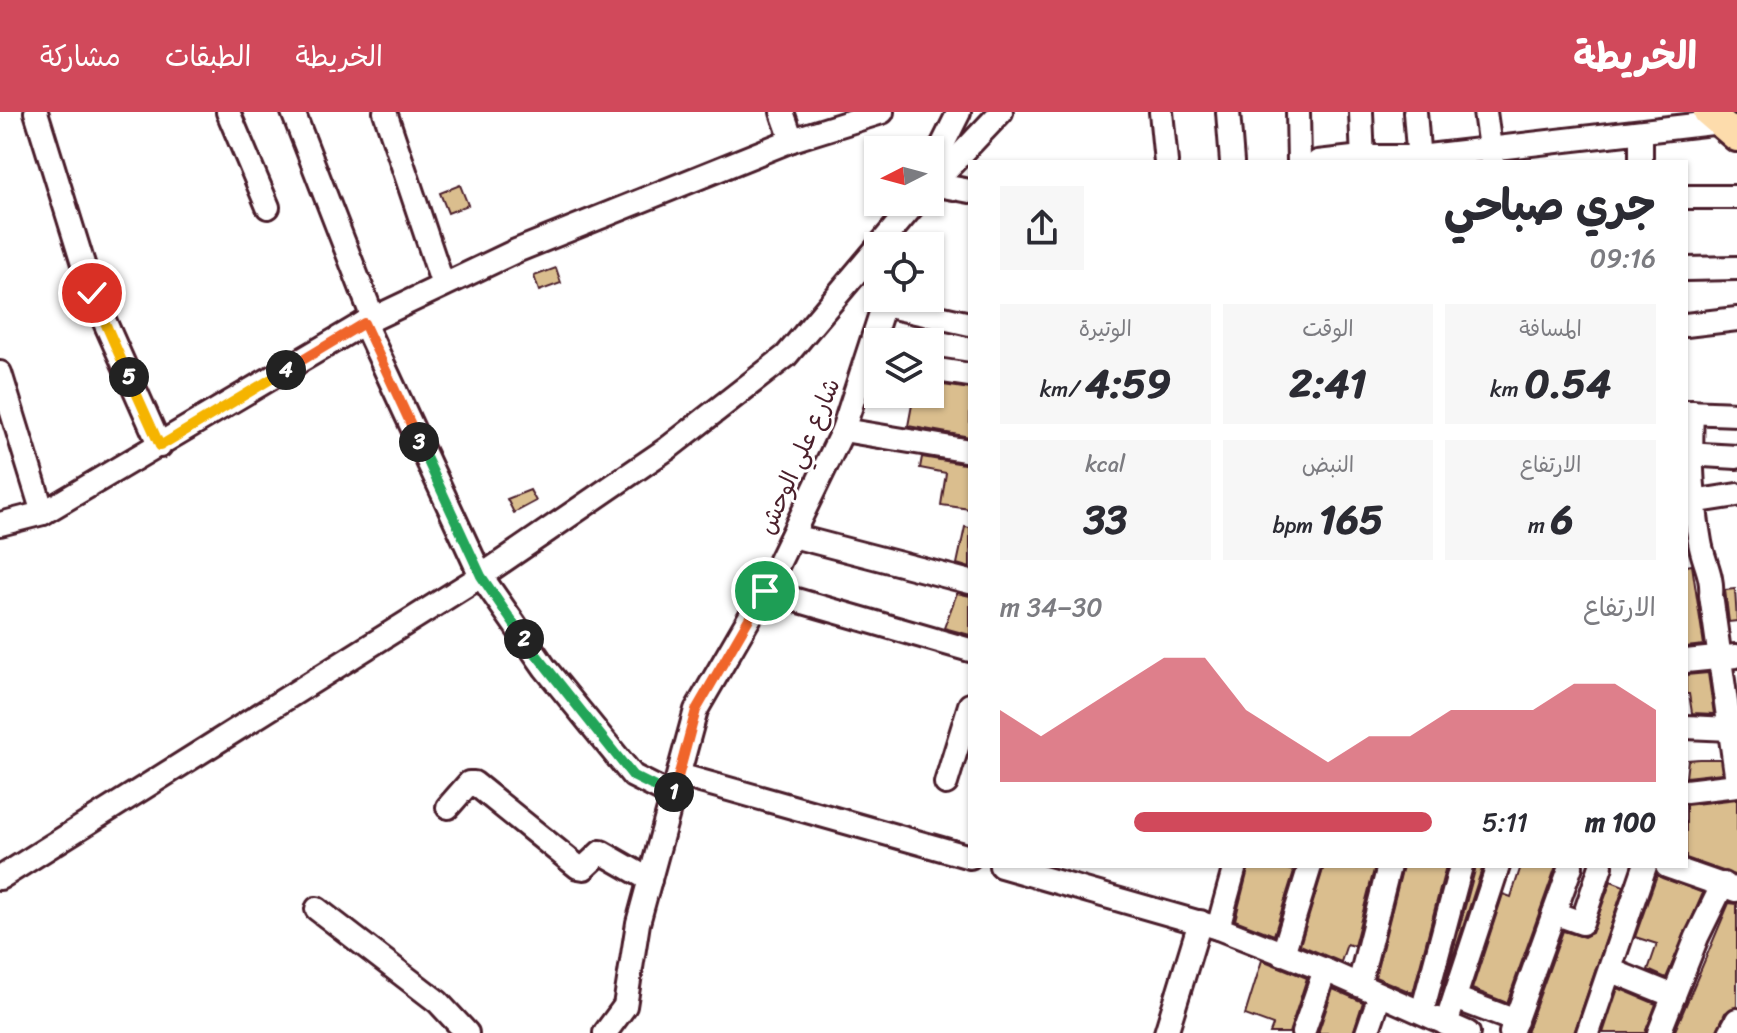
<!DOCTYPE html>
<html lang="ar">
<head>
<meta charset="utf-8">
<style>
  :root { --surface:#fff; --page:#f7f7f7; --text:#2b2b33; --muted:#7c7c81; --accent:#d1495b }
  body { margin:0; font-family:Sriracha,"Playpen Sans Arabic",sans-serif; background:var(--page); color:var(--text); direction:rtl; height:100vh; display:flex; flex-direction:column; font-size:30px; white-space:nowrap }
  * { box-sizing:border-box; margin:0 }
  p { font-size:26px; color:var(--muted) }
  .icon { flex:none; width:44px; height:44px; fill:none; stroke:currentColor; stroke-width:2; stroke-linecap:round; stroke-linejoin:round }
  .map { position:relative; flex:1; overflow:hidden; direction:ltr }
  .details { position:absolute; left:968px; top:48px; width:720px; height:708px; display:flex; flex-direction:column; background:var(--surface); border-radius:0px; box-shadow:0 2px 6px #0004; direction:rtl }
  .details>* { flex:none }
  .needle { width:52px; rotate:264deg }
  .fabs { position:absolute; left:864px; top:24px; display:grid; gap:16px }
  .fabs a { display:grid; place-items:center; width:80px; height:80px; border-radius:0px; background:var(--surface); box-shadow:0 2px 6px #0004; font-size:40px }
  .pin { position:absolute; display:grid; place-items:center; width:68px; height:68px; color:#fff; margin:-34px; border:4px solid #fff; border-radius:50%; box-shadow:0 2px 8px #0007 }
  .km { position:absolute; width:40px; height:40px; margin:-20px; border-radius:50%; background:#222; color:#fff; font-size:22px; line-height:40px; text-align:center }
  .round { display:grid; place-items:center; flex:none; width:84px; height:84px; border-radius:0px; background:var(--page) }
  .head { display:flex; align-items:center; justify-content:space-between; height:136px; padding:0 32px }
  h1 { font-size:44px; font-weight:700; line-height:60px }
  .metrics { display:grid; grid-template-columns:repeat(3,1fr); gap:12px; height:136px; padding:8px 32px }
  .metrics div { display:grid; align-content:center; border-radius:0px; background:var(--page); text-align:center }
  .metrics b { font-size:40px; font-weight:700 }
  .metrics small { font-size:22px; font-weight:400 }
  .metrics p { font-size:22px }
  .chart { height:224px; padding:16px 32px }
  .chart p { display:flex; justify-content:space-between }
  .chart svg { width:100%; height:144px; margin-top:8px; fill:var(--accent); opacity:.7 }
  ul { padding:0 32px; list-style:none; font-size:26px }
  li { display:grid; grid-template-columns:128px 96px 1fr; align-items:center; height:60px }
  li i { height:20px; border-radius:10px; background:var(--accent) }
  header { display:flex; align-items:center; gap:48px; box-sizing:border-box; height:112px; padding:0 40px; background:var(--accent); color:#fff }
  header strong { font-size:38px }
  nav { display:flex; gap:44px; margin-inline-start:auto; font-size:28px }
  .map>svg:first-child { display:block }
</style>
</head>
<body>
<header>
<strong>الخريطة</strong>
<nav><a>الخريطة</a><a>الطبقات</a><a>مشاركة</a></nav>
</header>
<div class="map">
<svg width="1737" height="921" viewBox="0 0 1737 921">
  <rect width="100%" height="100%" fill="#fff"/>
  <filter id="ink" filterUnits="userSpaceOnUse"><feTurbulence type="fractalNoise" baseFrequency=".0125" numOctaves="2"/><feDisplacementMap in="SourceGraphic" scale="16" xChannelSelector="R" yChannelSelector="G"/><feConvolveMatrix kernelMatrix="1 2 1 2 8 2 1 2 1" color-interpolation-filters="sRGB"/></filter>
  <g filter="url(#ink)">
    <g fill="#dabe8e" stroke="#4a1f2b" stroke-width="2">
      <polygon points="460,73 468,93 448,101 440,81"/>
      <polygon points="556,156 561,171 539,179 534,164"/>
      <polygon points="930,271 970,277 970,325 908,314 914,282 930,282"/>
      <polygon points="922,345 970,353 970,397 941,393 946,361 920,356"/>
      <polygon points="530,378 536,389 514,401 507,387"/>
      <polygon points="965,415 970,416 970,456 957,452"/>
      <polygon points="1692,453 1704,533 1686,535 1686,454"/>
      <polygon points="1735,477 1737,509 1729,510 1725,478"/>
      <polygon points="957,481 970,484 970,523 944,516"/>
      <polygon points="1708,561 1714,602 1692,601 1689,582 1686,582 1686,563"/>
      <polygon points="1699,647 1720,647 1722,661 1686,665 1688,648"/>
      <polygon points="1737,687 1737,764 1686,746 1686,693"/>
      <polygon points="1249,754 1277,754 1294,759 1274,823 1235,808"/>
      <polygon points="1324,754 1375,754 1354,834 1347,832 1341,850 1300,833"/>
      <polygon points="1403,754 1446,754 1413,881 1375,865"/>
      <polygon points="1475,754 1483,754 1442,879 1475,758"/>
      <polygon points="1521,754 1556,754 1507,891 1472,877 1503,782 1511,785"/>
      <polygon points="1657,763 1703,781 1666,866 1648,858 1657,832 1635,825"/>
      <polygon points="1611,769 1624,774 1574,921 1526,921 1563,819 1584,825 1592,821"/>
      <polygon points="1729,791 1737,792 1737,894 1725,901 1716,921 1674,921"/>
      <polygon points="1262,848 1307,866 1289,921 1270,921 1273,913 1245,903"/>
      <polygon points="1618,876 1656,892 1645,921 1603,921"/>
      <polygon points="1333,877 1363,890 1353,921 1318,921"/>
    </g>
    <g fill="none" stroke-linecap="round" stroke-linejoin="round">
      <g stroke="#4a1f2b" stroke-width="28">
        <g id="minor">
          <polyline points="36,0 92,181 160,334"/>
          <polyline points="228,0 268,95"/>
          <polyline points="293,0 373,206"/>
          <polyline points="385,0 443,173"/>
          <polyline points="782,0 792,28"/>
          <polyline points="1161,0 1166,50"/>
          <polyline points="1228,0 1232,50"/>
          <polyline points="1298,0 1299,50"/>
          <polyline points="1361,0 1363,50"/>
          <polyline points="1415,0 1419,50"/>
          <polyline points="1485,0 1492,50"/>
          <polyline points="1641,21 1641,50"/>
          <polyline points="1318,50 1362,45 1419,45 1721,10"/>
          <polyline points="930,58 959,0"/>
          <polyline points="932,72 970,79"/>
          <polyline points="930,75 1001,0"/>
          <polyline points="1686,85 1737,85"/>
          <polyline points="879,134 916,90"/>
          <polyline points="1686,157 1737,156"/>
          <polyline points="884,193 970,212"/>
          <polyline points="364,211 481,464 545,556 633,664 673,684"/>
          <polyline points="1686,213 1737,207"/>
          <polyline points="930,257 970,263"/>
          <polyline points="0,261 43,401"/>
          <polyline points="1686,300 1737,302"/>
          <path d="M 1692,300 C 1690,344 1692,386 1700,430 C 1703,449 1713,463 1711,483 L 1737,669"/>
          <polyline points="843,318 970,339"/>
          <polyline points="1686,342 1737,345"/>
          <polyline points="1686,391 1737,383"/>
          <polyline points="0,412 43,401 364,211 516,139 792,28 882,0"/>
          <polyline points="793,424 970,470"/>
          <polyline points="765,479 970,538"/>
          <polyline points="1686,549 1736,544"/>
          <polyline points="1686,615 1730,617"/>
          <polyline points="679,663 970,745"/>
          <polyline points="946,671 970,593"/>
          <polyline points="1686,679 1737,673"/>
          <polyline points="448,695 469,671 474,671 578,755 584,756 601,740 650,768"/>
          <polyline points="1001,754 1218,816 1325,858 1468,921"/>
          <polyline points="1667,754 1736,778"/>
          <polyline points="0,766 481,464 668,336 786,244 878,135"/>
          <polyline points="317,797 438,890 467,921"/>
          <polyline points="1554,801 1582,811 1601,754"/>
          <polyline points="1218,816 1235,754"/>
          <polyline points="1283,842 1310,754"/>
          <polyline points="1610,858 1674,884"/>
          <polyline points="1359,873 1389,754"/>
          <polyline points="1455,886 1516,909"/>
          <polyline points="1422,900 1461,754"/>
          <polyline points="1446,912 1498,754"/>
          <polyline points="605,921 625,894 638,811 696,598 765,479 843,318 886,186"/>
          <polyline points="1166,921 1200,810"/>
          <polyline points="1303,921 1325,858"/>
          <polyline points="1367,921 1380,883"/>
          <polyline points="1511,921 1571,754"/>
          <polyline points="1588,921 1645,754"/>
          <polyline points="1659,921 1697,825 1723,772"/>
          <polyline points="1730,921 1737,908"/>
        </g>
      </g>
      <g stroke="#4a1f2b" stroke-width="34">
        <polyline id="major" points="1708,0 1737,25"/>
      </g>
      <use href="#minor" stroke="#fff" stroke-width="22"/>
      <use href="#major" stroke="#fddcac" stroke-width="28"/>
    </g>
  </g>
  <g fill="none" stroke-linecap="round" stroke-linejoin="round" filter="url(#ink)">
    <g stroke="#fff" stroke-width="16">
      <polyline id="split-1" points="674,680 696,598 765,479"/>
    </g>
    <g stroke="#fff" stroke-width="16">
      <polyline id="split-2" points="524,527 633,664 673,684 674,680"/>
    </g>
    <g stroke="#fff" stroke-width="16">
      <polyline id="split-3" points="419,330 481,464 524,527"/>
    </g>
    <g stroke="#fff" stroke-width="16">
      <polyline id="split-4" points="286,258 364,211 419,330"/>
    </g>
    <g stroke="#fff" stroke-width="16">
      <polyline id="split-5" points="129,265 160,334 286,258"/>
    </g>
    <g stroke="#fff" stroke-width="16">
      <polyline id="split-6" points="92,181 129,265"/>
    </g>
    <use href="#split-1" stroke="#f0652b" stroke-width="10"/>
    <use href="#split-2" stroke="#22a559" stroke-width="10"/>
    <use href="#split-3" stroke="#22a559" stroke-width="10"/>
    <use href="#split-4" stroke="#f0652b" stroke-width="10"/>
    <use href="#split-5" stroke="#f5b400" stroke-width="10"/>
    <use href="#split-6" stroke="#f5b400" stroke-width="10"/>
  </g>
  <g text-anchor="middle" stroke-width="6" stroke-linejoin="round" paint-order="stroke">
    <g font-size="24" fill="#4a1f2b" stroke="#fff">
      <text transform="translate(799 344) rotate(-66)" y="8">شارع علي الوحش</text>
    </g>
  </g>
</svg>
<div class="fabs">
<a><svg class="needle" viewBox="-14 -14 28 28"><path d="M0-13l5 13h-10z" fill="#e53935"/><path d="M0 13l5-13h-10z" fill="#7c7c81"/></svg></a>
<a><svg class="icon" aria-label="locate" viewBox="0 0 24 24"><circle cx="12" cy="12" r="6"/><path d="M12 2v4M12 18v4M2 12h4M18 12h4"/></svg></a>
<a><svg class="icon" aria-label="layers" viewBox="0 0 24 24"><path d="M12 4l9 5-9 5-9-5zM3 14l9 5 9-5"/></svg></a>
</div>
<div class="pin" style="left:765px;top:479px;background:#1e9e55"><svg class="icon" aria-label="arrive" viewBox="0 0 24 24"><path d="M6 21V4h12l-3 4 3 4H6"/></svg></div>
<div class="pin" style="left:92px;top:181px;background:#d93025"><svg class="icon" aria-label="check" viewBox="0 0 24 24"><path d="M5 12l5 5 9-10"/></svg></div>
<b class="km" style="left:674px;top:680px">1</b>
<b class="km" style="left:524px;top:527px">2</b>
<b class="km" style="left:419px;top:330px">3</b>
<b class="km" style="left:286px;top:258px">4</b>
<b class="km" style="left:129px;top:265px">5</b>
<section class="details">
<div class="head"><div><h1>جري صباحي</h1><p>09:16</p></div><a class="round"><svg class="icon" aria-label="share" viewBox="0 0 24 24"><path d="M12 15V3M7 8l5-5 5 5M5 13v7h14v-7"/></svg></a></div>
<div class="metrics">
<div><p>المسافة</p><b>0.54<small> km</small></b></div>
<div><p>الوقت</p><b>2:41</b></div>
<div><p>الوتيرة</p><b>4:59<small> /km</small></b></div>
</div>
<div class="metrics">
<div><p>الارتفاع</p><b>6<small> m</small></b></div>
<div><p>النبض</p><b>165<small> bpm</small></b></div>
<div><p>kcal</p><b>33</b></div>
</div>
<div class="chart"><p><span>الارتفاع</span>30–34 m</p>
<svg viewBox="0 0 160 44" preserveAspectRatio="none"><path d="M0 44V22L10 30L20 22L30 14L40 6L50 6L60 22L70 30L80 38L90 30L100 30L110 22L120 22L130 22L140 14L150 14L160 22V44z"/></svg>
</div>
<ul>
<li><b>100 m</b>5:11<i style="width:69%"></i></li>
</ul>
</section>
</div>
</body>
</html>
